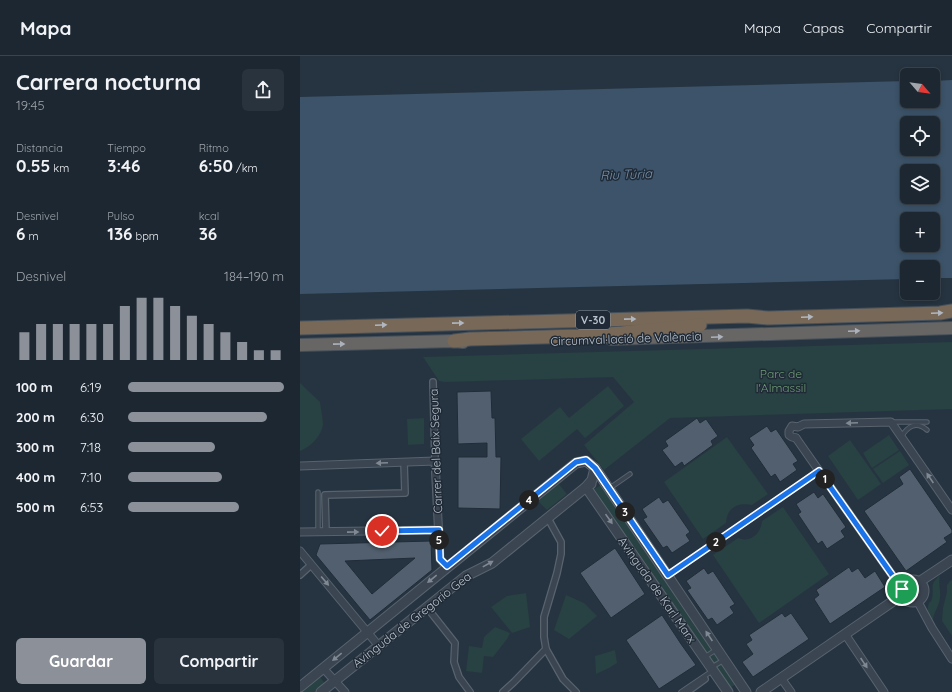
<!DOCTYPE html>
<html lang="es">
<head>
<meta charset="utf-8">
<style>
  :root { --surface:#1c2731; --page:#29333d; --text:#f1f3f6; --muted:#a0a5ab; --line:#3a444d; --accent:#8c9099 }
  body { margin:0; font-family:Quicksand,sans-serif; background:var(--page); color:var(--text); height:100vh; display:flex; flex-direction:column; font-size:15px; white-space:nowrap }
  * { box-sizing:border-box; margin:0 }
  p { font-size:13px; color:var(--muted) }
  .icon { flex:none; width:22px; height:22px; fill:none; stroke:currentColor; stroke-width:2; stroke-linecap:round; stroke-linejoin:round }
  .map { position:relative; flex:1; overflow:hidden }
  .details { display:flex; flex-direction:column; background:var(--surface); width:300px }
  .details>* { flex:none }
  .needle { width:26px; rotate:118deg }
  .buttons { position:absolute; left:600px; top:12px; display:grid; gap:8px }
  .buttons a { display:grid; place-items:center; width:40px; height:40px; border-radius:6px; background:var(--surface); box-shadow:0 2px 6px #0003,0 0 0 1px var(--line); font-size:20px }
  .pin { position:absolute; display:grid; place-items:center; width:34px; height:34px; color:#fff; margin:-17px; border:2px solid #fff; border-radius:50%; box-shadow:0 1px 4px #0007 }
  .km { position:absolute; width:20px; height:20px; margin:-10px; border-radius:50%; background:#222; color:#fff; font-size:11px; line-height:20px; text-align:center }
  .round { display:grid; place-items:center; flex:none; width:42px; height:42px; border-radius:6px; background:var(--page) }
  .overview { display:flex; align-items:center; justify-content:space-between; height:68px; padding:0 16px }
  h1 { font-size:22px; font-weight:800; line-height:30px }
  .figures { display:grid; grid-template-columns:repeat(3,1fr); gap:6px; height:68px; padding:4px 16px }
  .figures div { display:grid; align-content:center }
  .figures b { font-size:17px; font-weight:800 }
  .figures small { font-size:11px; font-weight:400 }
  .figures p { font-size:11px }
  .chart { height:112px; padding:8px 16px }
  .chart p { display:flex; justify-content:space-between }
  .chart svg { width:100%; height:72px; margin-top:4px; stroke:var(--accent); stroke-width:6 }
  .cta { display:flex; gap:8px; margin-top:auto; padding:8px 16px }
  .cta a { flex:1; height:46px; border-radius:6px; background:var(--accent); color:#fff; font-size:16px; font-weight:800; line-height:46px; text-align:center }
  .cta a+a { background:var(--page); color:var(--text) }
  ul { padding:0 16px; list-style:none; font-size:13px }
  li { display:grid; grid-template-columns:64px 48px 1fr; align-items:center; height:30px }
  li i { height:10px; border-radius:5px; background:var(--accent) }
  header { display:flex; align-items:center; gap:24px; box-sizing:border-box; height:56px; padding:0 20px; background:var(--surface); border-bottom:1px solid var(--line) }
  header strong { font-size:19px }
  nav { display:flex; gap:22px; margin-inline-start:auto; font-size:14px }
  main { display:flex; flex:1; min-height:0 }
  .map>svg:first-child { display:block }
</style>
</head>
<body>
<header>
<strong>Mapa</strong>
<nav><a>Mapa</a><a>Capas</a><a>Compartir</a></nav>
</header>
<main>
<section class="details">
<div class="overview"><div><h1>Carrera nocturna</h1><p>19:45</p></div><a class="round"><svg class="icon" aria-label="share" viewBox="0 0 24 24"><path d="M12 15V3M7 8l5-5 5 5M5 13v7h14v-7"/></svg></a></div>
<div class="figures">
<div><p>Distancia</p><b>0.55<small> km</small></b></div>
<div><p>Tiempo</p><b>3:46</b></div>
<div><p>Ritmo</p><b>6:50<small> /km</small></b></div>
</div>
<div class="figures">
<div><p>Desnivel</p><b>6<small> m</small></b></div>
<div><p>Pulso</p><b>136<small> bpm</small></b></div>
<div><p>kcal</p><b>36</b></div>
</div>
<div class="chart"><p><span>Desnivel</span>184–190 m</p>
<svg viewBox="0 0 160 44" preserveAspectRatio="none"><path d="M5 44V27M15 44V22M25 44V22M35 44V22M45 44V22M55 44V22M65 44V11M75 44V6M85 44V6M95 44V11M105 44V17M115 44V22M125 44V27M135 44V33M145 44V38M155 44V38"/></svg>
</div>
<ul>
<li><b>100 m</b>6:19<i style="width:100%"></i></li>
<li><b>200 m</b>6:30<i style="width:89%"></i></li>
<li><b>300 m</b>7:18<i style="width:56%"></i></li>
<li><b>400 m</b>7:10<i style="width:60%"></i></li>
<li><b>500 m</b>6:53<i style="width:71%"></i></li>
</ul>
<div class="cta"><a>Guardar</a><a>Compartir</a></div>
</section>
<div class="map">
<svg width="652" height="636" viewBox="0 0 652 636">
  <rect width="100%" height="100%" fill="#263441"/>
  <g fill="#284142">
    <polygon points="652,286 652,353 370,362 304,414 284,389 334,346 313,321 145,326 139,325 123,301"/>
    <path d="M 0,327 L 20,346 C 21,353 23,363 23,369 C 21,381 10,391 0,395 Z"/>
    <polygon points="308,330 324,350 285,382 277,373 239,405 221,383 260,351 269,362"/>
    <polygon points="124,362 124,388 108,389 107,363"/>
    <polygon points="589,379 599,394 572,412 563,397"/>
    <path d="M 427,381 L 468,438 L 452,449 C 438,446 427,451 426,467 L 403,483 L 364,426 Z"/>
    <polygon points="550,384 581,428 558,444 528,400"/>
    <polygon points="600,395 609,409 583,427 573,413"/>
    <polygon points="258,427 267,438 247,454 237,444"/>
    <polygon points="303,428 437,627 428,634 294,433"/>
    <path d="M 483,451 L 529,518 L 459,567 L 413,499 L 438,482 C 450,487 461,478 462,465 Z"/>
    <path d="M 640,519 C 638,528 641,534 640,542 C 639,551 633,557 633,565 C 629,559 626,554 629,547 C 632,544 631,546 632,542 C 635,530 628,530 640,519 Z"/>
    <polygon points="652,524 652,580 642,565 643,552 647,536 647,529 650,525"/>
    <circle cx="613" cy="536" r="8"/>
    <polygon points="226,537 230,571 212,577 191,551 207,540"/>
    <polygon points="266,539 284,547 297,560 269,583 254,574"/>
    <polygon points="195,571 203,574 210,577 207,583 193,601 184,600 182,617 166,615 169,590 182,592 184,581"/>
    <polygon points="315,594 317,607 309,612 296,618 295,600"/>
    <polygon points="20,621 26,629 18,636 2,636"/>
  </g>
  <path fill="#3c5369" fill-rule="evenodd" d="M 652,24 L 652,222 L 633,222 L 633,211 L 607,211 L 607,223 L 0,238 L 0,41 L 607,25 L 607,45 L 633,45 L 633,25 ZM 607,67 L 633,67 L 633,93 L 607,93 ZM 607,115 L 633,115 L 633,141 L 607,141 ZM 607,163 L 633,163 L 633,189 L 607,189 Z"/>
  <g fill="#515f6e" stroke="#212c38" fill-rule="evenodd">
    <polygon points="191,335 192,362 195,362 196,401 201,401 200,453 158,452 158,401 187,401 187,387 158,388 157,336"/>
    <polygon points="397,362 400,367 406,363 418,380 411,385 413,389 384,410 382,406 375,411 362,394 368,390 365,385"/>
    <polygon points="467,370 471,376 476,373 498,405 493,408 497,414 480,426 475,418 471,421 451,392 454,389 449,382"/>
    <polygon points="610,413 652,474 652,477 644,482 647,486 606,515 564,455 603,428 599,421"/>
    <polygon points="514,436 518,442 523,438 546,471 541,475 545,481 527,493 522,485 518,488 498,458 501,456 496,448"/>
    <polygon points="359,441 363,447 368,444 390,476 386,479 390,485 372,497 367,490 363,492 343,463 347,461 342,453"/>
    <path d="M 131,485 L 132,514 L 70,564 L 16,499 L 20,488 ZM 115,502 L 72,538 L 45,505 Z"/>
    <polygon points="315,492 345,538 311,562 280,517"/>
    <polygon points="549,511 552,516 558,512 565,522 575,515 585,531 530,568 514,543 519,539 516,534"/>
    <polygon points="404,512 408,518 413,515 435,548 430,551 434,557 417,569 412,562 408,564 387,534 391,532 386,525"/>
    <polygon points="482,557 485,561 491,557 509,583 453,621 442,606 453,598 446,588 452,584 449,579"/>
    <polygon points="362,559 381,588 396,609 359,633 326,584"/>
  </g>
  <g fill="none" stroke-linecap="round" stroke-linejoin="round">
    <g stroke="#58636e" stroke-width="5.5">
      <g id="service">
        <polyline points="591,366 627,366"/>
        <path d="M 601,381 C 608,370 616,365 627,374"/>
        <polyline points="310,432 330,418"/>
        <polyline points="18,436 18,476"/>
        <polyline points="405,601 417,593"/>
        <polyline points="412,611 424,604"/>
        <polyline points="381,636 412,615"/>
      </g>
    </g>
    <g stroke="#58636e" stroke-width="8">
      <g id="pedestrian">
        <polyline points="133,326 135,405"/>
        <polyline points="250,466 261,486 261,498 257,517 244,561 244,581 246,593 263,623 276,636"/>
        <polyline points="26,476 25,439 105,437 104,406"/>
        <polyline points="0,519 11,509"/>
        <polyline points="368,519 519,415"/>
        <polyline points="129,554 155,587 154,606 159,621 170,636"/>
        <polyline points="203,636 214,626 246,593"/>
        <polyline points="387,636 405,623"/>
      </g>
    </g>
    <g stroke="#58636e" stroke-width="9">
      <g id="minor">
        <polyline points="496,382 492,381 489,379 489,375 492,370 498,371 504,368 591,366 652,454"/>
        <polyline points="496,382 602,533"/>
        <polyline points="0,410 135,405 140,503 147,511"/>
        <polyline points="0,476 139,474"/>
        <polyline points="0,495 78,589"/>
        <polyline points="618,546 632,572 652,603"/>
        <polyline points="545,578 584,636"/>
        <polyline points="23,612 45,636"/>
        <polyline points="481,622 491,636"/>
      </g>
    </g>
    <g stroke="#58636e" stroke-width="11">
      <g id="tertiary">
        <polyline points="291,428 286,431 428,636"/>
        <circle cx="613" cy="535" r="11"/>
        <polyline points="619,526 652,504"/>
        <polyline points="0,631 276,407 286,405 295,412 446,636"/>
        <polyline points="21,636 166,520 192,507 286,431 292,424 295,412"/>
        <polyline points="461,636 602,539"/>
      </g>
    </g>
    <g stroke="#45505b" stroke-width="14">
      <g id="trunk">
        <polyline points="311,283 652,272"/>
        <polyline points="0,289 154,285 163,286"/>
      </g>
    </g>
    <g stroke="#45505b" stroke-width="15">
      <g id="motorway">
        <polyline points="0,272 447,260 468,262 640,257 652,255"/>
        <polyline points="154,285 170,283 279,280 322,277 400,269"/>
      </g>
    </g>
    <use href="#service" stroke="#3b4551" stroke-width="3.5"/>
    <use href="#pedestrian" stroke="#3b4551" stroke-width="5.5"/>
    <use href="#minor" stroke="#3b4551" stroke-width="7"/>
    <use href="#tertiary" stroke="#3b4551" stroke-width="9"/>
    <use href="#trunk" stroke="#686664" stroke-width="12"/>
    <use href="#motorway" stroke="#776858" stroke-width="13"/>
  </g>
  <defs><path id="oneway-solid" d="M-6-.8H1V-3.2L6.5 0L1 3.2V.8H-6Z"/></defs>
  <g fill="#b1b7c0">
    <use href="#oneway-solid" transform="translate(637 257) rotate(-3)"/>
    <use href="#oneway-solid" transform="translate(507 261) rotate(-2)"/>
    <use href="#oneway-solid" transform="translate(330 263) rotate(-1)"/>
    <use href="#oneway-solid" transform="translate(158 267) rotate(-1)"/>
    <use href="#oneway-solid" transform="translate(81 269) rotate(-2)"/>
  </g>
  <g fill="#abb2bc">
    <use href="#oneway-solid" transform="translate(554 275) rotate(-2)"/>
    <use href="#oneway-solid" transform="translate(417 281) rotate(-2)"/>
    <use href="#oneway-solid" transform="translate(39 288) rotate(-1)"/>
  </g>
  <g fill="#7f8994">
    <use href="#oneway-solid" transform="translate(552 367) rotate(178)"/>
    <use href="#oneway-solid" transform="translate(82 407) rotate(178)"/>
    <use href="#oneway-solid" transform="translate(630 422) rotate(-124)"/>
    <use href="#oneway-solid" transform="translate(309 463) rotate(55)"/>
    <use href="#oneway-solid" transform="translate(53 476) rotate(-1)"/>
    <use href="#oneway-solid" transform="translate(188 508) rotate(-29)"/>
    <use href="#oneway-solid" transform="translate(132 523) rotate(141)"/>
    <use href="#oneway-solid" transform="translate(25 525) rotate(50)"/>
    <use href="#oneway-solid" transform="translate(409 580) rotate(-124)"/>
    <use href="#oneway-solid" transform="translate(37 601) rotate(141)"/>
    <use href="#oneway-solid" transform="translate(564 607) rotate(56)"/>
  </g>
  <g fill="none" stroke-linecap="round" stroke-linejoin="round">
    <g stroke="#fff" stroke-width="8">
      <polyline id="route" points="82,475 139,474 140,503 147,510 276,406 286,404 295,412 368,519 519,415 602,533"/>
    </g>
    <use href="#route" stroke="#1a73e8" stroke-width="5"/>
  </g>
  <g text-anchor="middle" stroke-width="3" stroke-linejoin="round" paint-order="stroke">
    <rect fill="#1f2a36" stroke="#89939e" stroke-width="1" x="276" y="255" width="34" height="18" rx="3"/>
    <g font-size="11" font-weight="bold" fill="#b7c0cb">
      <text x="293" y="268">V-30</text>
    </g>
    <g font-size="12" fill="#b7c0cb" stroke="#1f2a36">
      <text transform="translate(326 283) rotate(-2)" y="4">Circumval·lació de València</text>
      <text transform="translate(136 395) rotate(-92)" y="4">Carrer del Baix Segura</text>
      <text transform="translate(357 534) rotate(55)" y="4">Avinguda de Karl Marx</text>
      <text transform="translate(112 564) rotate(-38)" y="4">Avinguda de Gregorio Gea</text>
    </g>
    <g font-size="12" fill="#6f9c76" stroke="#1f2a36">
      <text x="481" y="322">Parc de<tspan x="481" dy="14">l'Almassil</tspan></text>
    </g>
    <g font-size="13" font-style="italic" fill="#7893ad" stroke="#1f2a36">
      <text transform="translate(326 118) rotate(-2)" y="5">Riu Túria</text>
    </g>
  </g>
</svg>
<div class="buttons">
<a><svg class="needle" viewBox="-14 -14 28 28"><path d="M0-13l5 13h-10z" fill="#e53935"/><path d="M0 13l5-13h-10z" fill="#a0a5ab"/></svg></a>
<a><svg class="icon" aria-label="locate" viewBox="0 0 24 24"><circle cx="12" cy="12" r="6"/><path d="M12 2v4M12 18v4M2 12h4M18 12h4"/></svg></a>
<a><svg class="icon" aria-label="layers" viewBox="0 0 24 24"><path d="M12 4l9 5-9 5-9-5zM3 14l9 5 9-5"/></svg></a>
<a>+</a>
<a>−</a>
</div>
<div class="pin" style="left:602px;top:533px;background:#1e9e55"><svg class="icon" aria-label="arrive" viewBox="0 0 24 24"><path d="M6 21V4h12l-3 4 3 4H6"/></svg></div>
<div class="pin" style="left:82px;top:475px;background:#d93025"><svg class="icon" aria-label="check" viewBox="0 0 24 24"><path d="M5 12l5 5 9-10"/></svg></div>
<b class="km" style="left:525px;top:423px">1</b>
<b class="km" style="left:416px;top:486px">2</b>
<b class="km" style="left:325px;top:456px">3</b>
<b class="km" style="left:229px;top:444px">4</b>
<b class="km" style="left:139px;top:484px">5</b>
</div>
</main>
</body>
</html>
